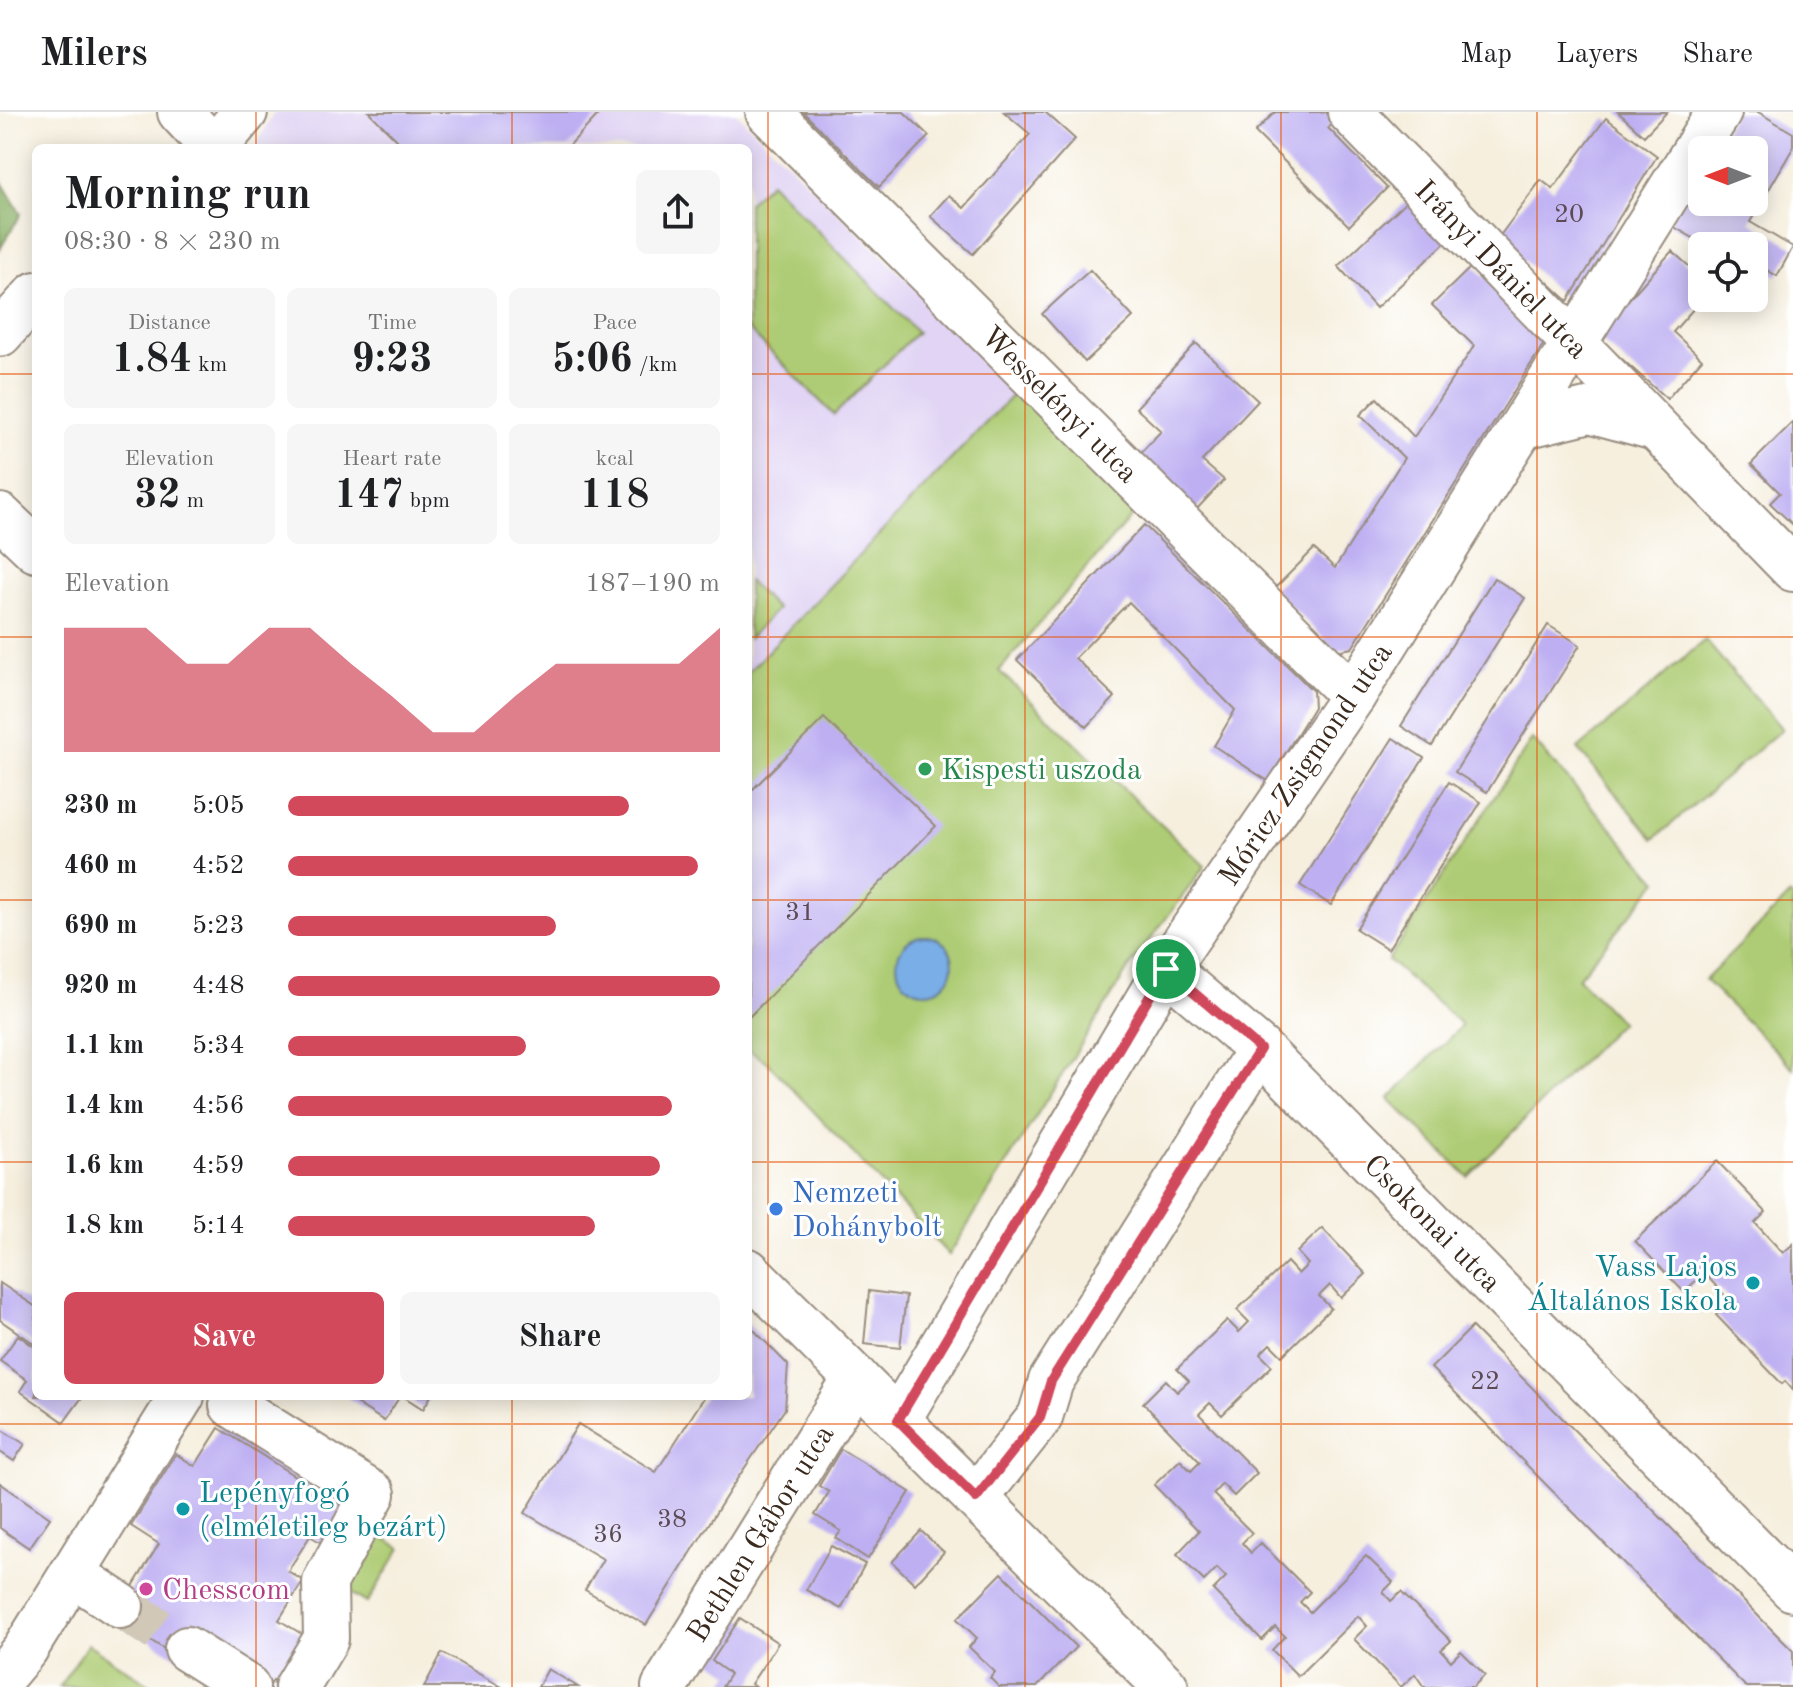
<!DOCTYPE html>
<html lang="en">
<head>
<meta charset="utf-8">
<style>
  :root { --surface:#fff; --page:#f6f6f6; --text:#202124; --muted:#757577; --line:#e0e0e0; --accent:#d1495b }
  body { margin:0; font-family:"Old Standard TT",serif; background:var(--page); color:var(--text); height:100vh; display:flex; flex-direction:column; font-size:30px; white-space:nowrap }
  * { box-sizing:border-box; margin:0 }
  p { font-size:26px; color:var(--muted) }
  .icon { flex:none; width:44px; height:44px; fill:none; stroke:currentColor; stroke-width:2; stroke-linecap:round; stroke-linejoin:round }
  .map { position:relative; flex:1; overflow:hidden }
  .sheet { position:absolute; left:32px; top:32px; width:720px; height:1256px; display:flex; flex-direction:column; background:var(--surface); border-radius:12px; box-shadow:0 4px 20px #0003 }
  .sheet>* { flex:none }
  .needle { width:52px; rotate:270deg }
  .buttons { position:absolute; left:1688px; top:24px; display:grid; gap:16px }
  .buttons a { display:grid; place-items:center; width:80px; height:80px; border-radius:12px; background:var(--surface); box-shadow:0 4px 20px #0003; font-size:40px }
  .pin { position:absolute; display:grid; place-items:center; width:68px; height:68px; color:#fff; margin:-34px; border:4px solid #fff; border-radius:50%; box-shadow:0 2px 8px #0007 }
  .round { display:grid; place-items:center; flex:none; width:84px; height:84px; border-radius:12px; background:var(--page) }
  .overview { display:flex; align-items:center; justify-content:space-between; height:136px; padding:0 32px }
  h1 { font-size:44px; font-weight:700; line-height:60px }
  .stats { display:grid; grid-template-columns:repeat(3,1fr); gap:12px; height:136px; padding:8px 32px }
  .stats div { display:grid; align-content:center; border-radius:12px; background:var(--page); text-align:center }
  .stats b { font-size:40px; font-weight:700 }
  .stats small { font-size:22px; font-weight:400 }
  .stats p { font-size:22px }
  .chart { height:224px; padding:16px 32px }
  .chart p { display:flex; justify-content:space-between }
  .chart svg { width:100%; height:144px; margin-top:8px; fill:var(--accent); opacity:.7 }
  .cta { display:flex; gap:16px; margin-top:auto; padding:16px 32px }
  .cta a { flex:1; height:92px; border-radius:12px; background:var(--accent); color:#fff; font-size:32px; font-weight:700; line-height:92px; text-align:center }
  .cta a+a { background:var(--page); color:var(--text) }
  ul { padding:0 32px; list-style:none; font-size:26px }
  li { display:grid; grid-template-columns:128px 96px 1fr; align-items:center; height:60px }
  li i { height:20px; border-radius:10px; background:var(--accent) }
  header { display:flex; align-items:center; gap:48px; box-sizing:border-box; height:112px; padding:0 40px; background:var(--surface); border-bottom:2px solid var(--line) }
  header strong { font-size:38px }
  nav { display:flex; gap:44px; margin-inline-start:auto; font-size:28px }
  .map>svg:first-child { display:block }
</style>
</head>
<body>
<header>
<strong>Milers</strong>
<nav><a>Map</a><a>Layers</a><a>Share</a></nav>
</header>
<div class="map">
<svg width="1793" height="1575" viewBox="0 0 1793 1575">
  <rect width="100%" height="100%" fill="#fff"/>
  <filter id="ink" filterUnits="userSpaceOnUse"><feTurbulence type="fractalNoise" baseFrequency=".0125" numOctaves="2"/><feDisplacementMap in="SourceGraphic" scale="16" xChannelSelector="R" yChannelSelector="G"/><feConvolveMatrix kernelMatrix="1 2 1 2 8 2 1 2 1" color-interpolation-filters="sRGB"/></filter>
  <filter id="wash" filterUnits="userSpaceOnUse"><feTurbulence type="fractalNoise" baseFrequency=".006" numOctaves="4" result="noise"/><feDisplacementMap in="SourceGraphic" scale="32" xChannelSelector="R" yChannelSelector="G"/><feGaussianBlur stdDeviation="1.8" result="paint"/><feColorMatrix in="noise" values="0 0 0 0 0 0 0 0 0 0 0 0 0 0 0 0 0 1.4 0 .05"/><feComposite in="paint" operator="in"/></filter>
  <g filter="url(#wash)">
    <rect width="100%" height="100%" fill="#f6efde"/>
    <polygon fill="#e1d4f4" points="274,0 735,0 954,214 1022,273 748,560 748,36 255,36"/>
    <g fill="#aecc74" stroke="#747b49" stroke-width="2">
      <polygon points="770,70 917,220 834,303 748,217 748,91"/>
      <polygon points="1022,273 1144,389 999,559 1205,754 1129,856 949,1143 767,950 748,938 748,560"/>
      <polygon points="748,469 777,497 748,527"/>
      <polygon points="1705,528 1782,617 1654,727 1578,637"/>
      <polygon points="1532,627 1658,769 1578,866 1621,910 1468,1065 1389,987 1462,913 1388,848"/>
      <polygon points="1790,783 1793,786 1793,956 1705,868"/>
      <polygon points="369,1416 401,1436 367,1491 335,1471"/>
      <polygon points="88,1532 153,1575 59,1575"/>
    </g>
    <polygon fill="#8ab066" stroke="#626d42" stroke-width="2" points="0,67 21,102 0,137"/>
    <circle fill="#7aaee7" stroke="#5a6c82" stroke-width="2" cx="925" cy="852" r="28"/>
    <g id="blocks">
      <g fill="#bdaff2">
        <polygon points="369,0 592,0 597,4 567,36 405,36"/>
        <polygon points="803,0 904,0 929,24 879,75"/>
        <polygon points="1004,0 1045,0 1075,27 973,142 930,104 949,83 964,96 1030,22"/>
        <polygon points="1275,0 1334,0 1339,5 1328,16 1387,76 1349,114 1255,20"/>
        <polygon points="1618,0 1667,0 1644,24"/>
        <polygon points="1735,0 1758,0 1793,21 1793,36 1750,110 1793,135 1777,164 1754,150 1754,134 1726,134 1719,129 1716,134 1707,134 1669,112 1702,56 1702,90 1754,90 1754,38 1713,38"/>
        <polygon points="1606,6 1657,44 1568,189 1499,125 1541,68 1553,77"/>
        <polygon points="1408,88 1447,129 1376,196 1338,154"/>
        <polygon points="1672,139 1702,166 1702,187 1673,220 1702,247 1667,287 1596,224"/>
        <polygon points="1473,153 1543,222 1543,233 1352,536 1336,539 1274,477 1314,437 1335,456 1404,346 1360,303 1377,286 1414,325 1474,234 1432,193"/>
        <polygon points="1090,158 1133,205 1085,250 1042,202"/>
        <polygon points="1196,231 1258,289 1202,349 1224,368 1194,400 1136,346 1161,319 1136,296"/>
        <polygon points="1793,310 1793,413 1770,391 1780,381 1751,352"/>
        <polygon points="1144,413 1313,579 1314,595 1268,669 1214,634 1235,598 1129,490 1075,546 1115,585 1087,615 1017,548"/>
        <polygon points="1494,466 1525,486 1432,634 1401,614"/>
        <polygon points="1548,513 1580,533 1487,680 1455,660"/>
        <polygon points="824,606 936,714 748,906 748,682"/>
        <polygon points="1393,626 1424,646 1331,793 1300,773"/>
        <polygon points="1449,670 1481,690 1388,837 1356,817"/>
        <polygon points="1717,1049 1766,1100 1755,1111 1783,1141 1793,1132 1793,1278 1785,1269 1782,1272 1716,1203 1730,1189 1704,1161 1684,1180 1635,1129"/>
        <polygon points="1322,1116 1366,1162 1341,1186 1330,1173 1319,1184 1331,1196 1282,1244 1270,1232 1260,1242 1272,1254 1222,1303 1210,1291 1199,1302 1257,1361 1234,1384 1222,1372 1213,1382 1252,1421 1242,1431 1251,1441 1261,1431 1310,1480 1300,1490 1310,1500 1366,1444 1393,1470 1383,1480 1391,1489 1401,1480 1451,1529 1441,1538 1451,1549 1461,1539 1485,1563 1473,1575 1424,1575 1415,1562 1401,1575 1354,1527 1367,1514 1358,1504 1298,1564 1272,1538 1285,1524 1275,1515 1262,1528 1213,1478 1226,1465 1217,1456 1204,1469 1177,1442 1199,1419 1154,1373 1180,1348 1191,1359 1200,1350 1143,1291 1166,1268 1177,1280 1189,1269 1177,1257 1227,1208 1239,1220 1249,1210 1237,1198 1287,1150 1298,1162 1308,1152 1297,1140"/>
        <polygon points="0,1171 36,1195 36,1233 0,1208"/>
        <polygon points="869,1179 906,1184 900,1236 864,1232"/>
        <polygon points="748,1212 788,1253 785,1297 735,1370 646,1513 585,1478 603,1447 525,1401 578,1312 656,1360 705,1284 748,1284"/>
        <polygon points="1472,1215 1793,1539 1793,1575 1746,1575 1431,1256"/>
        <polygon points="18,1223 36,1236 36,1284 83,1284 64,1310 20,1279 27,1268 0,1249"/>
        <polygon points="345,1284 400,1284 384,1309"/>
        <polygon points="403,1284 431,1284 423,1297"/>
        <polygon points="219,1316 347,1397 325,1433 310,1424 288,1459 303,1469 279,1508 310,1527 281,1573 273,1568 269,1575 180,1547 114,1505 159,1432 131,1414 176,1342 195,1354"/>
        <polygon points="0,1317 25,1332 14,1349 0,1340"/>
        <polygon points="841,1337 910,1380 868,1447 836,1426 841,1419 815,1403 829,1380 819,1374"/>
        <polygon points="0,1371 50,1406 29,1436 0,1416"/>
        <polygon points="921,1419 944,1440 915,1472 892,1450"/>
        <polygon points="831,1434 865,1452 841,1497 806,1478"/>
        <polygon points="1002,1461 1076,1535 1037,1575 999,1575 990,1566 995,1560 969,1535 977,1526 957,1507"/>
        <polygon points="740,1506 778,1531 751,1572 756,1575 722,1575 730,1562 712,1549"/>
        <polygon points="442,1541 502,1575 424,1575"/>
        <polygon points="548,1557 578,1575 538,1575"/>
      </g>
    </g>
  </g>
  <g filter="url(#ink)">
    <use href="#blocks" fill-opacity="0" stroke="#988c7e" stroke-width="2"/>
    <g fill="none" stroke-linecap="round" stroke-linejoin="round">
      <polyline stroke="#d1c8b8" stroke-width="44" stroke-dasharray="44 22" stroke-linecap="butt" points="121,1494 187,1537"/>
      <g stroke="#988c7e" stroke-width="48">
        <g id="minor">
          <polyline points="180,0 213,36"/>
          <polyline points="768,0 1353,584"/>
          <polyline points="1350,0 1793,457"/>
          <polyline points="215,36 245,0"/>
          <polyline points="0,222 36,182"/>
          <polyline points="1525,314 1590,298 1652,315"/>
          <polyline points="0,404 36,438"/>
          <polyline points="1166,857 1260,937 1793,1477"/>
          <polyline points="232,1293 373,1382 325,1470 326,1527 297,1575"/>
          <polyline points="898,1308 1166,857 1353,584 1719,0"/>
          <polyline points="976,1386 1040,1305 1051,1269 1260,937"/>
          <polyline points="73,1462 121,1494"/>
          <polyline points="187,1537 247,1575"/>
          <polyline points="664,1575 856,1266"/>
        </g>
      </g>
      <g stroke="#988c7e" stroke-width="48">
        <g id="major">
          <polyline points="748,1159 1166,1575"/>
          <polyline points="0,1567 26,1536 182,1284"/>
        </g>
      </g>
      <use href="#minor" stroke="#fff" stroke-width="44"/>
      <use href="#major" stroke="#fff" stroke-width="44"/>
    </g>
  </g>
  <g fill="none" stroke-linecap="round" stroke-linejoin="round" filter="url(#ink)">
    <g stroke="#fff" stroke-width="16">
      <polygon id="route" points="1166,857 1260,937 1051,1269 1040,1305 976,1386 898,1308"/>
    </g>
    <use href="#route" stroke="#d1495b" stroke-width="10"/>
  </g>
  <path fill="none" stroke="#e8590c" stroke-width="2" stroke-opacity="0.55" d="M 256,0 L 256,36M 512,0 L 512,36M 768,0 L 768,1575M 1025,0 L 1025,1575M 1281,0 L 1281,1575M 1537,0 L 1537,1575M 0,262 L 36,262M 748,262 L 1793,262M 0,525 L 36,525M 748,525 L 1793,525M 0,788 L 36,788M 748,788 L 1793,788M 0,1050 L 36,1050M 748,1050 L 1793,1050M 256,1284 L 256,1575M 512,1284 L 512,1575M 0,1312 L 1793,1312"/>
  <circle fill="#2e9e5b" stroke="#fff" stroke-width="3" cx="925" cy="657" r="8"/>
  <circle fill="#3f7fe0" stroke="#fff" stroke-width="3" cx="776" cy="1097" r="8"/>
  <g fill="#0f9aa8" stroke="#fff" stroke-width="3">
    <circle cx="1753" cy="1171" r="8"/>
    <circle cx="183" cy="1397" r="8"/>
  </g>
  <circle fill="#d1479c" stroke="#fff" stroke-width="3" cx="146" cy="1477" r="8"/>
  <g text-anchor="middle" stroke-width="6" stroke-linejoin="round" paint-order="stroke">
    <g font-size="26" fill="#5c4b53">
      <text x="1569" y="110">20</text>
      <text x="800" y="808">31</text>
      <text x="1485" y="1277">22</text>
      <text x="672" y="1415">38</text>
      <text x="608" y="1430">36</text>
    </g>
    <g font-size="30" fill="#3b2a1e" stroke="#fff">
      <text transform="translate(1502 157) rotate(46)" y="10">Irányi Dániel utca</text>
      <text transform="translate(1060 292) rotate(45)" y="10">Wesselényi utca</text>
      <text transform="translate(1305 652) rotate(-56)" y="10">Móricz Zsigmond utca</text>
      <text transform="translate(1433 1111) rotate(45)" y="10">Csokonai utca</text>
      <text transform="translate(760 1421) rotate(-58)" y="10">Bethlen Gábor utca</text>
    </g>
    <g font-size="30" fill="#27864d" stroke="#fff" text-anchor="start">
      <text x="941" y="667">Kispesti uszoda</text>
    </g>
    <g font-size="30" fill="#366cbe" stroke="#fff" text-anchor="start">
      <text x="792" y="1090">Nemzeti<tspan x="792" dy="34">Dohánybolt</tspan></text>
    </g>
    <g font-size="30" fill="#0d838f" stroke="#fff" text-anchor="end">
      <text x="1737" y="1164">Vass Lajos<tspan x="1737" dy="34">Általános Iskola</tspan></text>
      <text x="199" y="1390" text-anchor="start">Lepényfogó<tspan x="199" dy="34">(elméletileg bezárt)</tspan></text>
    </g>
    <g font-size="30" fill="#b23c85" stroke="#fff" text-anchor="start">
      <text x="162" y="1487">Chesscom</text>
    </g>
  </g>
</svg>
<div class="buttons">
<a><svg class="needle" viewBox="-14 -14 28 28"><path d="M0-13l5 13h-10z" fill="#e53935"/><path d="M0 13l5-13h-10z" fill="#757577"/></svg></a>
<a><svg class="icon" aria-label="locate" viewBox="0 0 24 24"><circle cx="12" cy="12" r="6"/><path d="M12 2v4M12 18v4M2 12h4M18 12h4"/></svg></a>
</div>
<div class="pin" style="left:1166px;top:857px;background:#1e9e55"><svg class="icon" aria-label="arrive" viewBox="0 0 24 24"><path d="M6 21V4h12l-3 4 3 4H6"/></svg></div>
<section class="sheet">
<div class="overview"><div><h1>Morning run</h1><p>08:30 · 8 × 230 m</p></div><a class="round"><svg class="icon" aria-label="share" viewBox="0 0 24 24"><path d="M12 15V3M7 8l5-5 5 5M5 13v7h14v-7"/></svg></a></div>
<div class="stats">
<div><p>Distance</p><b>1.84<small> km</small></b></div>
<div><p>Time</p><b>9:23</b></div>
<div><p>Pace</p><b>5:06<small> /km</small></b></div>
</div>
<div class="stats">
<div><p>Elevation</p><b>32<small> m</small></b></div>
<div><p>Heart rate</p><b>147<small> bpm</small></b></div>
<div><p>kcal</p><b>118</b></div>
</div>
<div class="chart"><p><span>Elevation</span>187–190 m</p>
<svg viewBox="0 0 160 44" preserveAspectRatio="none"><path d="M0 44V6L10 6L20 6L30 17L40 17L50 6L60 6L70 17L80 27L90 38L100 38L110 27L120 17L130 17L140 17L150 17L160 6V44z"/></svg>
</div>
<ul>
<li><b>230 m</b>5:05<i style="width:79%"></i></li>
<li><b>460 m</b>4:52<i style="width:95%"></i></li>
<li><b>690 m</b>5:23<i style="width:62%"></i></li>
<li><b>920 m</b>4:48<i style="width:100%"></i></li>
<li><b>1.1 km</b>5:34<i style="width:55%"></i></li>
<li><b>1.4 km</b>4:56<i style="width:89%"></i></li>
<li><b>1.6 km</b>4:59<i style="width:86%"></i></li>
<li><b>1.8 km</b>5:14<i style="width:71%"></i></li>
</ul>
<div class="cta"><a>Save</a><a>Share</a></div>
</section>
</div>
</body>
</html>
